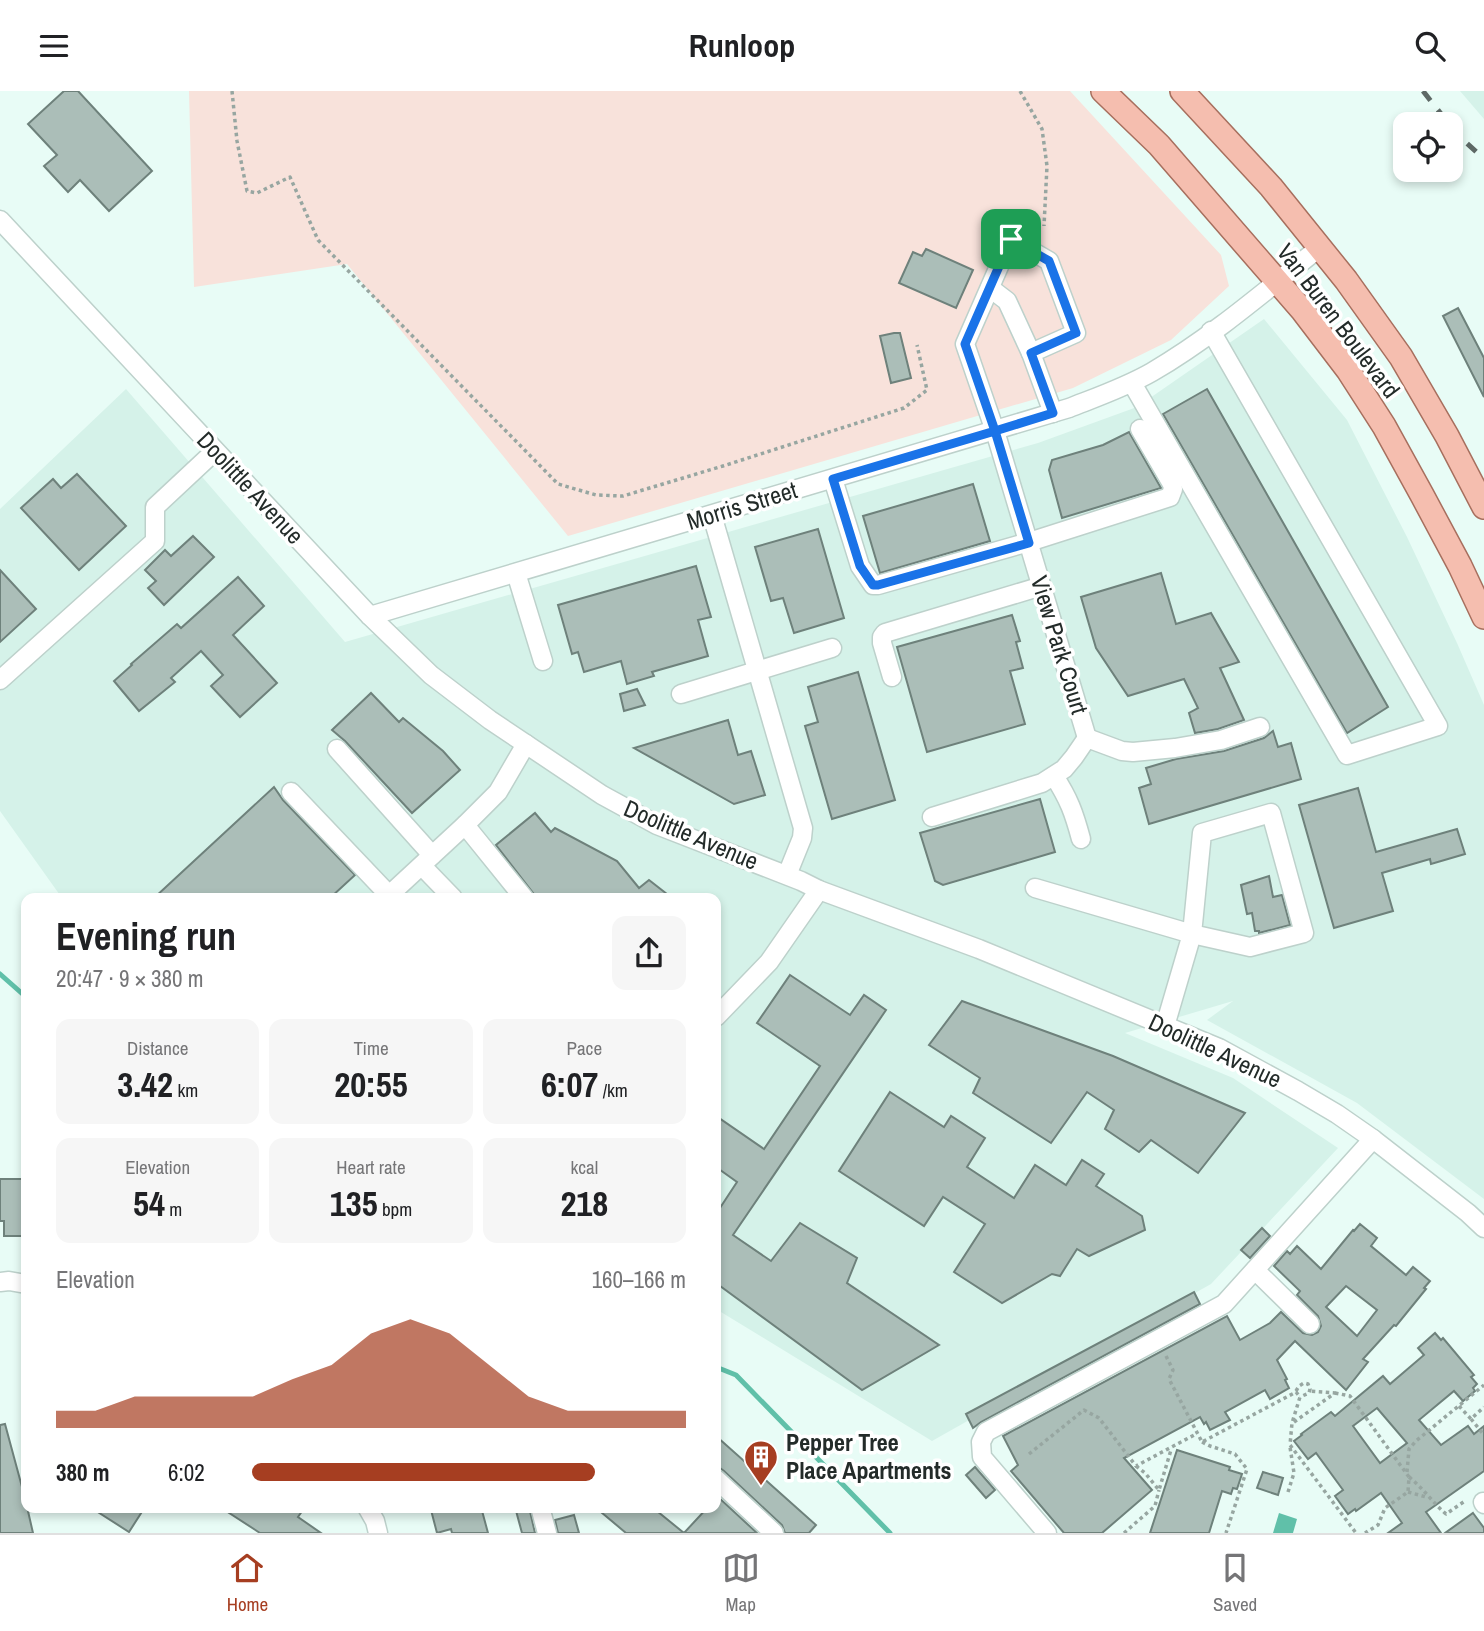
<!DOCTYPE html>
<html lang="en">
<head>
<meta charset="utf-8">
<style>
  :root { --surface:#fff; --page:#f6f6f6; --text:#202124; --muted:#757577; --line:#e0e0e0; --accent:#a63e21 }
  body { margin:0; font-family:"Archivo Narrow",sans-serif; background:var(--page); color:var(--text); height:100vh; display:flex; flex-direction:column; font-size:26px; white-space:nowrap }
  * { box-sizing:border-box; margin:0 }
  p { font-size:23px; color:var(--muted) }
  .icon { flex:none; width:38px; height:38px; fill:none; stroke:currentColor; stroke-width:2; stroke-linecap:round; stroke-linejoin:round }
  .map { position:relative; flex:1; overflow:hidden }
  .details { position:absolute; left:21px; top:802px; width:700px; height:620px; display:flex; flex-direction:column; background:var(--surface); border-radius:14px; box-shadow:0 4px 10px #0003 }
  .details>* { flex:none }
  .controls { position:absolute; left:1393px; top:21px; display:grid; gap:14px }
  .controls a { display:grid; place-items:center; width:70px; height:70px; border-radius:14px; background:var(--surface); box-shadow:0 4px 10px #0003; font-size:35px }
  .pin { position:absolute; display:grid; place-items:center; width:60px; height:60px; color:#fff; margin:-30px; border-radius:14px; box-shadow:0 4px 10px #0006 }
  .round { display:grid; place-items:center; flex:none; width:74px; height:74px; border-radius:14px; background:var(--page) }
  .overview { display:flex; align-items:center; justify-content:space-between; height:119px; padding:0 35px }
  h1 { font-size:38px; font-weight:700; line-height:52px }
  .stats { display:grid; grid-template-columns:repeat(3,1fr); gap:10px; height:119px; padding:7px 35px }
  .stats div { display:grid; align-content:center; border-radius:14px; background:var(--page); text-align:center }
  .stats b { font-size:35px; font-weight:700 }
  .stats small { font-size:19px; font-weight:400 }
  .stats p { font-size:19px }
  .chart { height:196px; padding:14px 35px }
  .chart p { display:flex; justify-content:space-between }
  .chart svg { width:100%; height:126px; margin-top:7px; fill:var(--accent); opacity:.7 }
  ul { padding:0 35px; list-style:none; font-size:23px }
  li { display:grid; grid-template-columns:112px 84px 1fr; align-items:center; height:52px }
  li i { height:18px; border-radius:9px; background:var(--accent) }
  header { display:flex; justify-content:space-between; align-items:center; height:91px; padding:0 35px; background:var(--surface); font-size:32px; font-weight:700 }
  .tab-bar { display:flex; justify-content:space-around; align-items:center; height:98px; border-top:2px solid var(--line); background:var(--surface); font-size:19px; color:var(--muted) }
  .tab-bar a { display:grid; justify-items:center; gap:4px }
  .tab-bar .on { color:var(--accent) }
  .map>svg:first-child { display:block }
</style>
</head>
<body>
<header><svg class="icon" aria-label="menu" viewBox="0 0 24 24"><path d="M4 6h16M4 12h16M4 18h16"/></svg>Runloop<svg class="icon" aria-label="search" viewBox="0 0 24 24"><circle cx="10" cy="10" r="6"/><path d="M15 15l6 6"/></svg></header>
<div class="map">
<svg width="1484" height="1442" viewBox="0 0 1484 1442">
  <rect width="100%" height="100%" fill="#e8fcf6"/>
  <g fill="#d5f2e9">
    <polygon points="1460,0 1484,0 1484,28"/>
    <polygon points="1264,228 1347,329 1407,446 1457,552 1484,614 1484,1108 1357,1012 1207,929 1233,910 1125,942 1233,987 1338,1057 1211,1193 932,1350 716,1218 716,807 62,807 0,720 0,418 126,298 345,551 1038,352 1137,316"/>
  </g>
  <polygon fill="#f8e2db" points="189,0 1070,0 1221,164 1229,195 1171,249 1073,297 568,445 347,173 194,196"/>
  <polygon fill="#60c0a9" points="1279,1422 1297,1428 1293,1442 1273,1442"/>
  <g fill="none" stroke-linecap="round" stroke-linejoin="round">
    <g stroke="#60c0a9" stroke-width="5">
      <polyline points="0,883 26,906"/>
      <polyline points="716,1276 736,1284 890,1442"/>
    </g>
  </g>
  <g fill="#abbeb8" stroke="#6e817b" stroke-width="2" fill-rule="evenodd">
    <polygon points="64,0 78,0 152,80 109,120 80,89 68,101 44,75 57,64 28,33"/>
    <polygon points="926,158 973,179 956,217 899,192 913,161 922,165"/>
    <polygon points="1458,217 1484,267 1484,306 1443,225"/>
    <polygon points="894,242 900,242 911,287 891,292 880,245"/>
    <polygon points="1207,298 1388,616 1347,642 1163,323"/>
    <polygon points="1129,341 1161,397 1062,427 1049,379 1052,369 1103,354"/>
    <polygon points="77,383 126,435 79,479 21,417 53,388 61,397"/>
    <polygon points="973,393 990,450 880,482 863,425"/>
    <polygon points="818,438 844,527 794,542 783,507 771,510 755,456"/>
    <polygon points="193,445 214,466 164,514 148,497 156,490 145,479 165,459 171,465"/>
    <polygon points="696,475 711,526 698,529 708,565 652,581 654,585 627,593 621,570 584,581 578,561 572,563 558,514"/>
    <polygon points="0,479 36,518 0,551"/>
    <polygon points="1161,482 1176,533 1211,522 1239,571 1220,577 1244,629 1218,638 1195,642 1189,622 1198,617 1184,588 1128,605 1096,557 1081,506"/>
    <polygon points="238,486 264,515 233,544 277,592 240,626 211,595 223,584 201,560 171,587 175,591 139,620 114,590 132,574 131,573 177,533 181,537"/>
    <polygon points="1012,524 1020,550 1016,551 1023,577 1010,580 1025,633 927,661 897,556"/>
    <polygon points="858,581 895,709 832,728 805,635 818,631 808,596"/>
    <polygon points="637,598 645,614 624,620 620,603"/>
    <polygon points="371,602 399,631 403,627 443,660 460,679 412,722 345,650 332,639"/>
    <polygon points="728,629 738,664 751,660 765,704 734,713 634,657"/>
    <polygon points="1273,640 1278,656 1291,652 1301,688 1149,733 1139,697 1151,693 1146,677 1176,668 1224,660 1264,647"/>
    <polygon points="274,696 283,709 355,784 330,807 154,807"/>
    <polygon points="1358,697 1376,761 1457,738 1465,763 1431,773 1430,768 1382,782 1393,820 1334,837 1299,714"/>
    <polygon points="1040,708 1055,761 943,794 935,790 920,742"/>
    <polygon points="535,722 551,741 555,737 617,770 639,797 649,789 672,807 537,807 496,754"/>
    <polygon points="1269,785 1273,806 1282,804 1290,834 1259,842 1259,840 1255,840 1252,822 1247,823 1241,794"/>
    <polygon points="790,884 850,924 864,904 886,919 733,1144 771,1170 800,1132 857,1167 847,1192 939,1254 862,1299 716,1192 716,1123 737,1091 716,1076 716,1025 764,1058 820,975 757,932"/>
    <polygon points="962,910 1113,965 1245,1022 1198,1082 1151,1049 1139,1061 1105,1038 1114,1019 1087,1001 1051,1052 973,1002 980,987 929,954"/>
    <polygon points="890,1001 944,1036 951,1025 985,1047 967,1076 1014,1107 1035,1074 1066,1094 1082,1069 1104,1083 1096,1095 1142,1125 1145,1139 1089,1165 1077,1158 1060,1185 1052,1183 1002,1212 954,1181 985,1133 943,1106 924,1135 839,1080"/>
    <polygon points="0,1088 26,1088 26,1145 4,1145 4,1130 0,1130"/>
    <path d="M 1360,1133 L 1377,1147 L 1371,1155 L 1406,1184 L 1413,1176 L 1430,1190 L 1424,1197 L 1426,1198 L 1396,1235 L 1394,1234 L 1363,1268 L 1368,1271 L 1346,1299 L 1295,1250 L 1277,1269 L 1287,1288 L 1285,1289 L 1289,1297 L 1270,1308 L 1265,1299 L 1225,1321 L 1230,1329 L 1210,1339 L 1206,1331 L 1204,1333 L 1200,1326 L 1124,1367 L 1152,1399 L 1102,1442 L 1064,1442 L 1011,1380 L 1018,1374 L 1003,1345 L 1227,1225 L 1240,1249 L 1270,1232 L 1281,1221 L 1303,1242 L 1312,1244 L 1318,1241 L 1321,1235 L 1318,1225 L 1297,1204 L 1300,1200 L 1274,1175 L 1287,1160 L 1290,1163 L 1297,1155 L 1321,1178 L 1353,1139 L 1354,1140 ZM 1346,1195 L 1377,1219 L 1357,1245 L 1326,1216 Z"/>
    <polygon points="1262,1137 1270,1145 1250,1167 1241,1159"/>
    <polygon points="1194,1201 1200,1213 981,1331 973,1337 966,1323"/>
    <path d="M 1435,1242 L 1441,1249 L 1443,1247 L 1474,1284 L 1471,1286 L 1477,1293 L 1473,1297 L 1475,1300 L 1463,1310 L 1454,1300 L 1419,1329 L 1441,1354 L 1468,1335 L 1474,1343 L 1484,1335 L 1484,1380 L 1426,1421 L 1441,1442 L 1388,1442 L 1402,1432 L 1381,1402 L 1356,1420 L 1355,1418 L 1348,1423 L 1335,1405 L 1343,1399 L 1316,1362 L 1308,1368 L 1294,1350 L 1302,1344 L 1301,1343 L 1331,1321 L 1335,1325 L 1383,1285 L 1390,1293 L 1424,1264 L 1418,1257 ZM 1377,1317 L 1407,1352 L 1380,1372 L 1353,1335 Z"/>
    <polygon points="5,1333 25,1407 33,1442 0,1442 0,1334"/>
    <polygon points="716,1345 816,1434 809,1442 785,1442 782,1434 724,1380 716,1374"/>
    <polygon points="1177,1359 1230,1376 1229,1379 1242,1383 1237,1398 1233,1397 1231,1403 1222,1400 1209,1442 1150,1442"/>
    <polygon points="975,1376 995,1399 986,1407 966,1384"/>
    <polygon points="1263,1381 1283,1387 1278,1404 1257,1397"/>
    <polygon points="717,1405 757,1442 626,1442 595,1416 652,1416 684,1442 708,1416 716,1416 716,1407"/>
    <polygon points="90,1416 145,1416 129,1441"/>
    <polygon points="220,1416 305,1416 298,1426 321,1442 260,1442"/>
    <polygon points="442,1416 481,1416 488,1442 452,1442 451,1438 437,1442 431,1419"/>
    <polygon points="515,1416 529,1416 535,1442 522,1442"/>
    <polygon points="1473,1422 1484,1437 1484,1442 1445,1442"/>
    <polygon points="574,1424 579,1442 558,1442 555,1429"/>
  </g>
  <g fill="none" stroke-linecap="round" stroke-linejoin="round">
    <g stroke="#bdd1cb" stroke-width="21">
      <g id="minor">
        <polyline points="0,129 370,525 431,584 490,629 602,704 657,734 801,790 819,799 979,858 1219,957 1298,1000 1337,1023 1373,1048 1468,1122 1484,1137"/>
        <polyline points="990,197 1007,210 1031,262"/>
        <polyline points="1132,292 1347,664 1438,635 1211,240"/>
        <polyline points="1053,322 1031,262 1076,242 1049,170 1011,148 965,253 995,340 1087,647"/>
        <polyline points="833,388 860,475 873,494 878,494 1029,451 1170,406 1173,398 1172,393 1140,338"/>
        <polyline points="712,424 803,737 802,747 787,784"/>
        <polyline points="516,482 543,570"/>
        <path d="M 370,525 L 1069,317 C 1097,306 1126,296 1152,281 C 1212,246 1265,200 1319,157"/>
        <polyline points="892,586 882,552 882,546 885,542 1042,495"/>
        <polyline points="0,589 155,450 155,416 215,360"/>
        <polyline points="681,603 832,557"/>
        <polyline points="1087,647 1122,660 1133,661 1175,657 1221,649 1260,636"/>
        <polyline points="337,658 432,764"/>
        <path d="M 1054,685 C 1069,708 1074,722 1081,748"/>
        <polyline points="291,701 389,804"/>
        <polygon points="1271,722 1304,842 1250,856 1192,843 1202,742"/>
        <polyline points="932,726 1042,692 1064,678 1074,666 1087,647"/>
        <polyline points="465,734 524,807"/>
        <polyline points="422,775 453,807"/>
        <polyline points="1035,797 1192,843 1165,935"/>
        <polyline points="386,807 465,734 498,701 526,653"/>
        <polyline points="716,926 769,871 819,799"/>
        <polyline points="1255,1179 1310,1233"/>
        <polyline points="0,1191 9,1190 26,1193"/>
        <polyline points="716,1388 774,1442"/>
        <polyline points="1483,1411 1484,1413"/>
        <polyline points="367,1416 375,1430 378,1442"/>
        <polyline points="540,1416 547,1442"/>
        <polyline points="1047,1442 982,1366 981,1351 986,1341 1224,1213 1373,1048"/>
      </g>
    </g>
    <g stroke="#a76f5e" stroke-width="26">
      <g id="major">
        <polyline points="1103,0 1159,54 1303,220 1348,279 1384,335 1422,404 1460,475 1484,526"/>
        <polyline points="1182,0 1271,96 1346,189 1401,266 1447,345 1484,416"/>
      </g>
    </g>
    <g stroke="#97a6a1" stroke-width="3.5" stroke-dasharray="3.5 3.5" stroke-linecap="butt">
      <polyline points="232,0 237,50 247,100 257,102 290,86 318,149 558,393 596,404 623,405 723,375 904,317 927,299 917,254"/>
      <polyline points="1020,0 1042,38 1047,75 1044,135"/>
      <polyline points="1166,1265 1173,1279 1169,1288 1202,1351 1296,1301 1300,1306 1292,1332 1290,1354 1356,1442"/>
      <polyline points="1296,1300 1299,1295 1304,1292 1308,1293 1310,1298 1309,1302 1300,1306"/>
      <polyline points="1335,1302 1350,1305 1409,1386 1408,1401 1385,1417 1378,1434 1365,1442"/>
      <polyline points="1459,1315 1471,1328 1484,1316"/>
      <polyline points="1471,1328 1484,1344"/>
      <polyline points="1294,1331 1335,1302 1309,1300"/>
      <polyline points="1202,1351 1210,1355 1235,1363 1247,1378 1226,1442"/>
      <polyline points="1029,1363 1084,1319 1099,1327 1136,1375 1196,1343"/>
      <polyline points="1136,1375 1145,1382 1159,1399 1171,1359"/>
      <polyline points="1407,1381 1409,1358 1416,1350 1484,1294"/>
      <path d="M 1409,1386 C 1423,1397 1433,1412 1446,1423 L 1465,1410"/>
      <polyline points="1288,1401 1294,1382 1290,1356"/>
      <polyline points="1408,1401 1426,1406"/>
      <polyline points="1124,1442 1155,1415 1159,1399"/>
    </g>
    <use href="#minor" stroke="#fff" stroke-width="18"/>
    <use href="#major" stroke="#f5beaf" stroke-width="23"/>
    <g stroke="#5e6966" stroke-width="5" stroke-dasharray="12 12" stroke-linecap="butt">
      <polyline points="1423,0 1449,33"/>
      <polyline points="1451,35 1459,45 1484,68"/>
    </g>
  </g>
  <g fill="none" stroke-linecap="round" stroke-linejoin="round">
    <g stroke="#fff" stroke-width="14">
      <polyline id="route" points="1011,148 965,253 995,340 833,388 860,475 873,494 878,494 1029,452 995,340 1053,322 1031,262 1076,242 1049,170 1011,148"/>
    </g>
    <use href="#route" stroke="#1a73e8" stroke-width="9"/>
  </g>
  <defs>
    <g id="building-pin" transform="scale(1.75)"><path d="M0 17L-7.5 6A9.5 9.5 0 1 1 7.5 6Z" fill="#a63e21" stroke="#fff"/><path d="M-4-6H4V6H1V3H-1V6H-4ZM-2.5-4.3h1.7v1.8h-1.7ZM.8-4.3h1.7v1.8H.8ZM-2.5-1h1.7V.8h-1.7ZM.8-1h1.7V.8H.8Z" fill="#fff"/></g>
  </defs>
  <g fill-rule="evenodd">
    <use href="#building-pin" x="761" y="1366"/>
  </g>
  <g text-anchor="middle" stroke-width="7" stroke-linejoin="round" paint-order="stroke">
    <g font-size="24" fill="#232b29" stroke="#fff">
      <text transform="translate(1338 230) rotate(53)" y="8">Van Buren Boulevard</text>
      <text transform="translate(250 397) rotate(47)" y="8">Doolittle Avenue</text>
      <text transform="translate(742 415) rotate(-17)" y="8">Morris Street</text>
      <text transform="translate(1059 554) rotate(73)" y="8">View Park Court</text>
      <text transform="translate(691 744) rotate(23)" y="8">Doolittle Avenue</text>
      <text transform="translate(1215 960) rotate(25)" y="8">Doolittle Avenue</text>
    </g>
    <g font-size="24" font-weight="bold" fill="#232b29" stroke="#fff" text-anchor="start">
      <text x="786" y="1360">Pepper Tree<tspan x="786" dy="28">Place Apartments</tspan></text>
    </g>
  </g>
</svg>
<div class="controls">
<a><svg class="icon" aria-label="locate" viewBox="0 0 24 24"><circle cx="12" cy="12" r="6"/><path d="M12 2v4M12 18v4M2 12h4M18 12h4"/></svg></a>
</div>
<div class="pin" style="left:1011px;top:148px;background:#1e9e55"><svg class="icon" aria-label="arrive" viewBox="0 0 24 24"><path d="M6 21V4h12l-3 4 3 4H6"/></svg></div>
<section class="details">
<div class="overview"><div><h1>Evening run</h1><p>20:47 · 9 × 380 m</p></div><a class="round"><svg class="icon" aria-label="share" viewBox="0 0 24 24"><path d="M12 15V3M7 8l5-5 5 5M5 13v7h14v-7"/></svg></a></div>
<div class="stats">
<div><p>Distance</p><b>3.42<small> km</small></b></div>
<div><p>Time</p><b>20:55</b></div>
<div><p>Pace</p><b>6:07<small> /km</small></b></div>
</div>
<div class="stats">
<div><p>Elevation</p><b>54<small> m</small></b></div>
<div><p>Heart rate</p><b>135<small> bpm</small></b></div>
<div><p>kcal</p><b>218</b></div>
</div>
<div class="chart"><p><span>Elevation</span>160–166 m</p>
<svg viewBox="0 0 160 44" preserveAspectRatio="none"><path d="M0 44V38L10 38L20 33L30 33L40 33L50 33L60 27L70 22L80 11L90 6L100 11L110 22L120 33L130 38L140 38L150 38L160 38V44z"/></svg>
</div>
<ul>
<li><b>380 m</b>6:02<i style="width:79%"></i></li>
</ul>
</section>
</div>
<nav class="tab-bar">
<a class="on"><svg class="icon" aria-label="home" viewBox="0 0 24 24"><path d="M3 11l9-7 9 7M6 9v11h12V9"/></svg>Home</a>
<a><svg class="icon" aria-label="map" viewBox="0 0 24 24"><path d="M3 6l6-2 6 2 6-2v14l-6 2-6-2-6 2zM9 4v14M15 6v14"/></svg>Map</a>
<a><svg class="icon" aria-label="saved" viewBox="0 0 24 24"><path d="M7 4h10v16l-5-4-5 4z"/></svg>Saved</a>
</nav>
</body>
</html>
